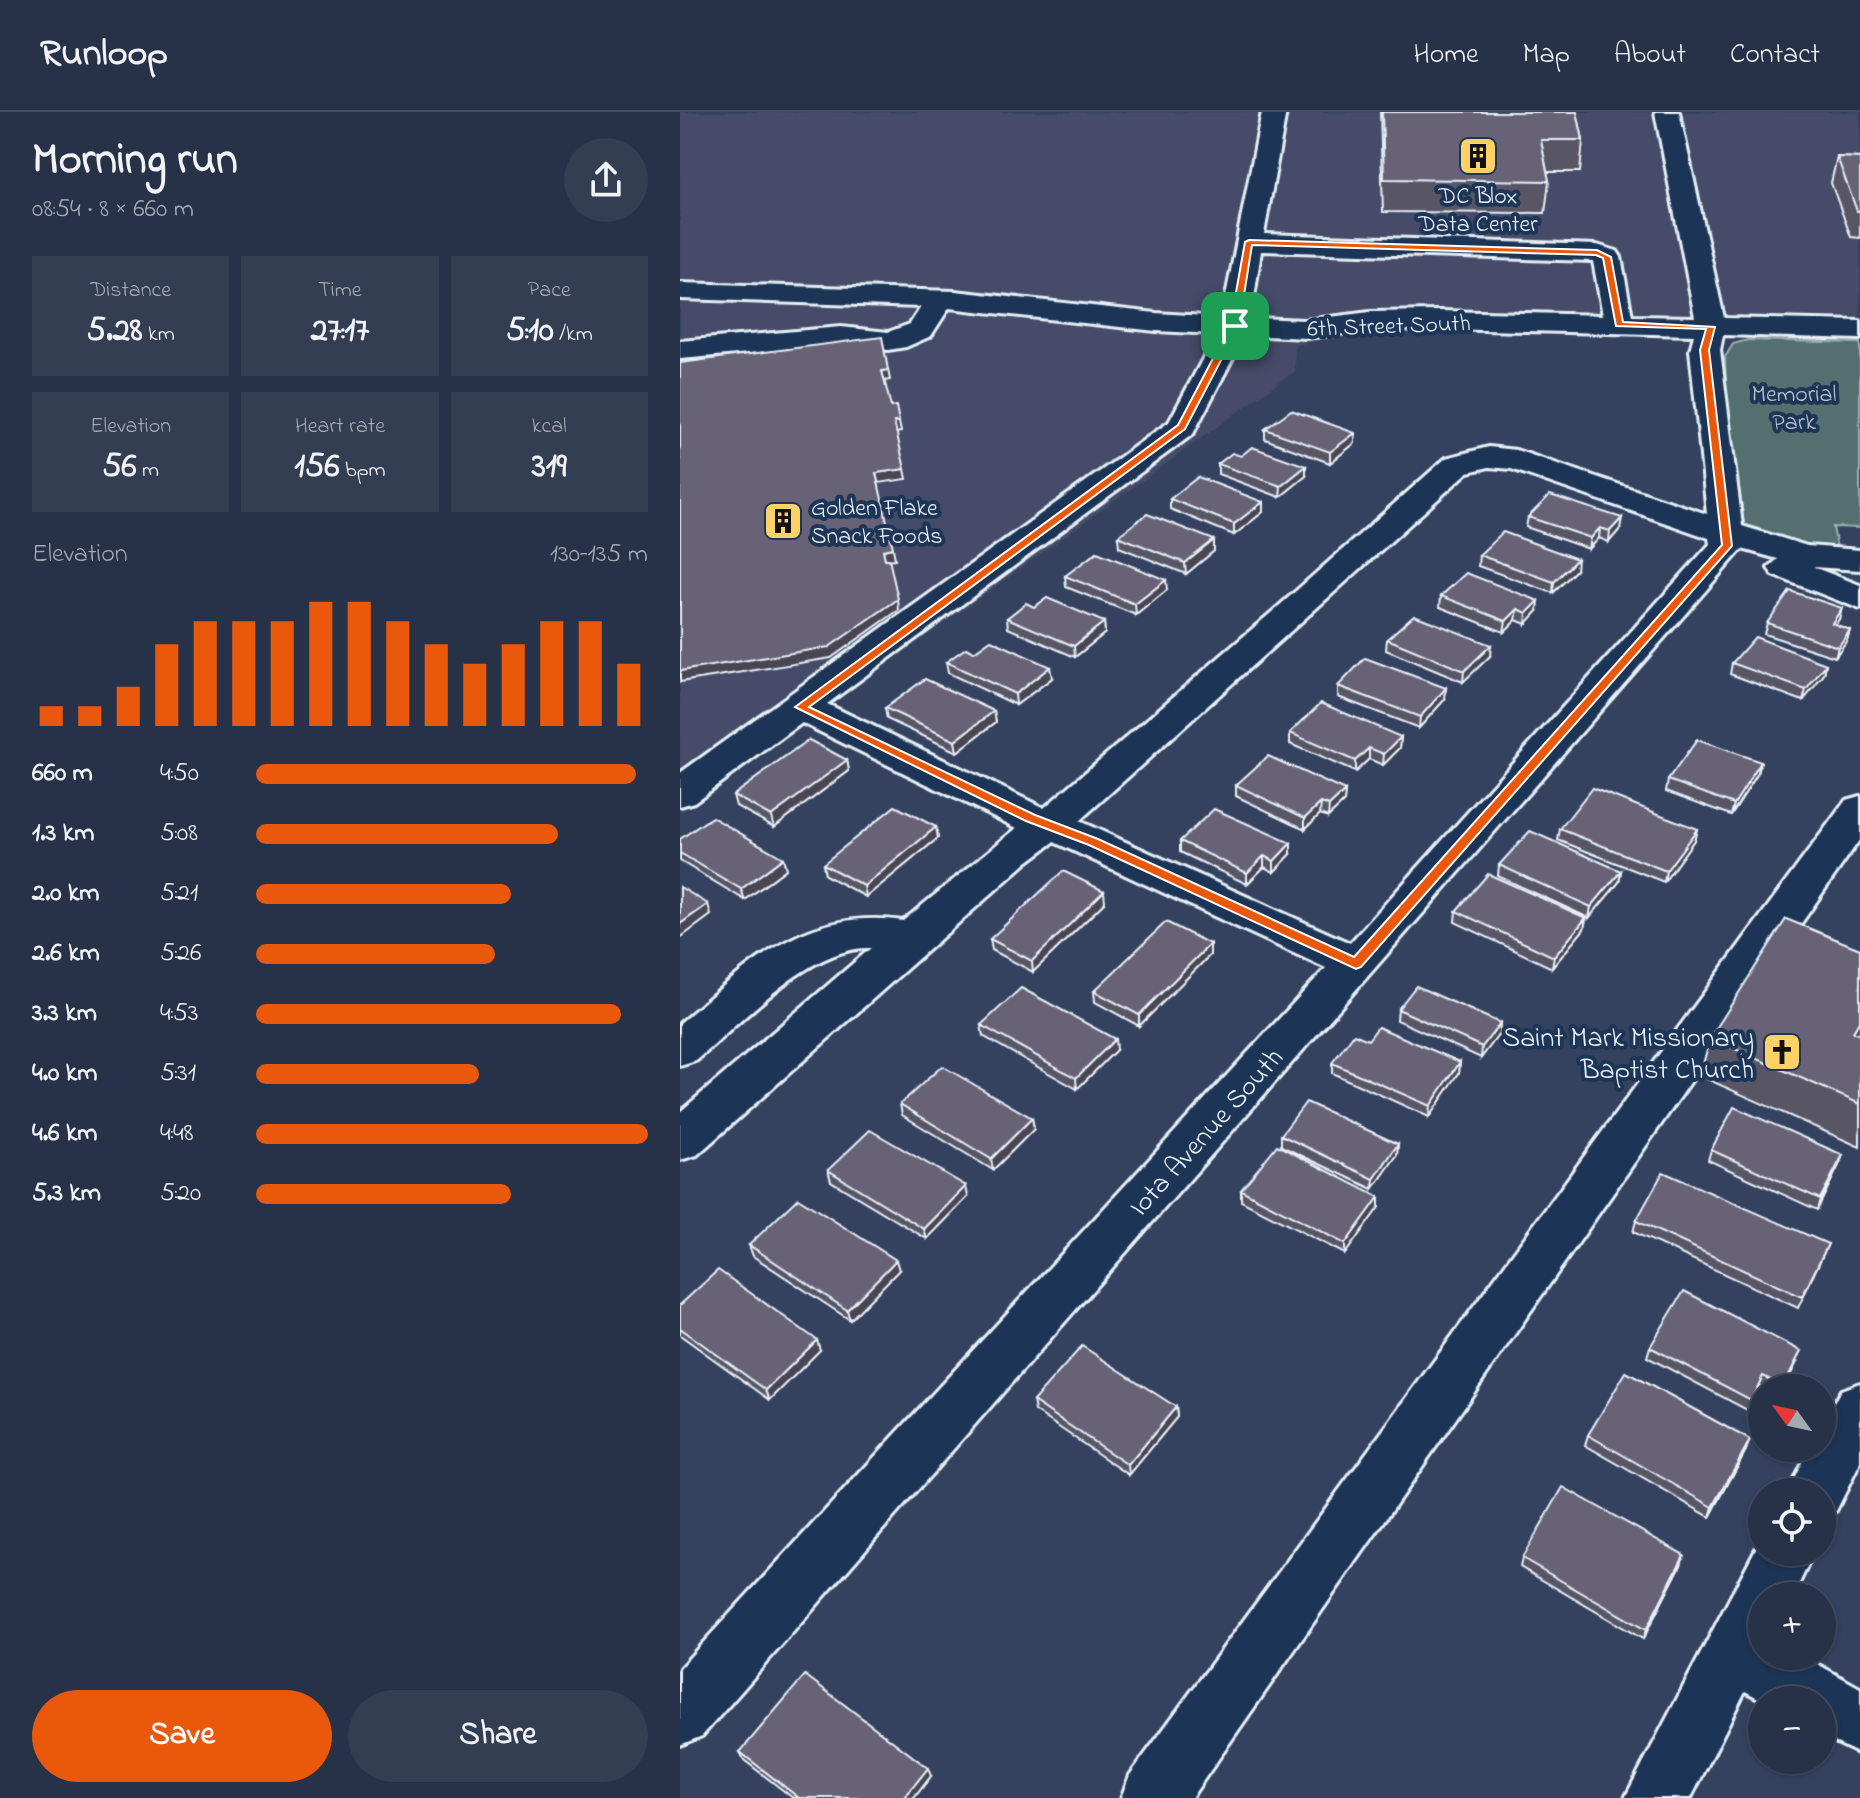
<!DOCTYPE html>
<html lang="en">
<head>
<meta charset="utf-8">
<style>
  :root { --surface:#273248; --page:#333e52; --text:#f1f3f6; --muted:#a4aab4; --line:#434d60; --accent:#ea580c }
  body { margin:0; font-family:"Indie Flower",sans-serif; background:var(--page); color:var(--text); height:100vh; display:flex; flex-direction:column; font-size:30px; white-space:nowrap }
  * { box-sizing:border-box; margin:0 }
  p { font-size:26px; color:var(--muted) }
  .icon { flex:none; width:44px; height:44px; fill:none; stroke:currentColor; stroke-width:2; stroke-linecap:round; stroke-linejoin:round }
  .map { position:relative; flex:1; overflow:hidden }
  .details { display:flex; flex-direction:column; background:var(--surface); width:680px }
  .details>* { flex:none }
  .needle { width:52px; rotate:303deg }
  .fabs { position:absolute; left:1068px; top:1262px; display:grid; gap:16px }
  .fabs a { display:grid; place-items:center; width:88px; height:88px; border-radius:50%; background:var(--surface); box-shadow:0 2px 6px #0004,0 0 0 2px var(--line); font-size:40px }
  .pin { position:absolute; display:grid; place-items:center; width:68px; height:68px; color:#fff; margin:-34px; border-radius:16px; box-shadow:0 4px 12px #0006 }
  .round { display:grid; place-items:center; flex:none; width:84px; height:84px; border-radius:42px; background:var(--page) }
  .overview { display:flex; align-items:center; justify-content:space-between; height:136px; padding:0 32px }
  h1 { font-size:44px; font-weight:700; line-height:60px }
  .figures { display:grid; grid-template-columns:repeat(3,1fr); gap:12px; height:136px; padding:8px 32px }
  .figures div { display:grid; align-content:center; border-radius:0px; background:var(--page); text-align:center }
  .figures b { font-size:34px; font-weight:700 }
  .figures small { font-size:22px; font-weight:400 }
  .figures p { font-size:22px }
  .chart { height:224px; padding:16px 32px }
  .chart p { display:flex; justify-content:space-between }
  .chart svg { width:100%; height:144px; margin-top:8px; stroke:var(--accent); stroke-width:6 }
  .primary-button { display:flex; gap:16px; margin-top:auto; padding:16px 32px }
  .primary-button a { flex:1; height:92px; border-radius:48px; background:var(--accent); color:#fff; font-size:32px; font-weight:700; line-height:92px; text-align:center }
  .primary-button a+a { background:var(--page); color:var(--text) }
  ul { padding:0 32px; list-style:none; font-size:26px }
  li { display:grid; grid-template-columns:128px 96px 1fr; align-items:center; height:60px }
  li i { height:20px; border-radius:10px; background:var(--accent) }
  header { display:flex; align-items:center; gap:48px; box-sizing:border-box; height:112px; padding:0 40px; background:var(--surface); border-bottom:2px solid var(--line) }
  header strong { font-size:38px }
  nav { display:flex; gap:44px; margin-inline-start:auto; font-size:28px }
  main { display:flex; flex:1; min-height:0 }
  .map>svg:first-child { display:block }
</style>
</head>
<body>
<header>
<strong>Runloop</strong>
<nav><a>Home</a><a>Map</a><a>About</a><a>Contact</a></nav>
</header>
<main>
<section class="details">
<div class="overview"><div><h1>Morning run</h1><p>08:54 · 8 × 660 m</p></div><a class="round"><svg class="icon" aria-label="share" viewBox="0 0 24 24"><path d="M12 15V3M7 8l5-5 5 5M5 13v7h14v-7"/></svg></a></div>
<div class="figures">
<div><p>Distance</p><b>5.28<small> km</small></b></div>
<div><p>Time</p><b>27:17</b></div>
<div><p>Pace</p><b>5:10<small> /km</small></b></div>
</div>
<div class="figures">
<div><p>Elevation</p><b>56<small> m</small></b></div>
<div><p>Heart rate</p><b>156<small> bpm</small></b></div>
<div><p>kcal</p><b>319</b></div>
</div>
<div class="chart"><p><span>Elevation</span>130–135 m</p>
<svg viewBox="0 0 160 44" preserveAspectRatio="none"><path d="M5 44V38M15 44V38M25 44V32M35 44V19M45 44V12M55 44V12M65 44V12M75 44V6M85 44V6M95 44V12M105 44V19M115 44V25M125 44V19M135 44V12M145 44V12M155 44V25"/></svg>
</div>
<ul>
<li><b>660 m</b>4:50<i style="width:97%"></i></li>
<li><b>1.3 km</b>5:08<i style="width:77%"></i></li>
<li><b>2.0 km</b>5:21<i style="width:65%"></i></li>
<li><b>2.6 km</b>5:26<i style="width:61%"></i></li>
<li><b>3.3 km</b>4:53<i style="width:93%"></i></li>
<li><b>4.0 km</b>5:31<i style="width:57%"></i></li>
<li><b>4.6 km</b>4:48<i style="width:100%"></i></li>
<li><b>5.3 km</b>5:20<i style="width:65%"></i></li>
</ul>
<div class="primary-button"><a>Save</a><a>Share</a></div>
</section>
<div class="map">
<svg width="1180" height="1686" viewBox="0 0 1180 1686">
  <rect width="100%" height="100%" fill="#344260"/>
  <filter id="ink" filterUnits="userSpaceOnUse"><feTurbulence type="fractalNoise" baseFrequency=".0125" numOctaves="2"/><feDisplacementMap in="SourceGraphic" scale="16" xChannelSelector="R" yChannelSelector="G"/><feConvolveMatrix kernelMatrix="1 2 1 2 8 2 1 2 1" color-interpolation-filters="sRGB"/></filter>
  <g filter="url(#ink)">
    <polygon fill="#444c67" points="0,0 1180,0 1180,231 705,216 615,233 615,259 0,701"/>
    <path fill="#52706e" stroke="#9db0b3" stroke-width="2" d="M 1068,228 L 1180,231 L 1180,416 L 1153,415 L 1157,436 C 1129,441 1086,429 1064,412 L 1046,278 L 1045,245 L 1053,232 Z"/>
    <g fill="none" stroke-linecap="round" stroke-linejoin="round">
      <g stroke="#e8f1f8" stroke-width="6">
        <g id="minor">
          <path d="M 582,0 L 606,0 L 584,122 L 917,133 L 937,139 L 941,145 L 952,204 L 1015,205 L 975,0 L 999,0 L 1044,206 L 1180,209 L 1180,227 L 1043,223 L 1040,238 L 1062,414 L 1127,434 L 1180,438 L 1180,458 L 1133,455 L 1180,473 L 1180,497 L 1093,463 L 1088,456 L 1098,447 L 1062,437 L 22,1624 L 0,1633 L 0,1556 L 646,856 L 374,730 L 347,750 L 17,1043 L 0,1048 L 0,1000 L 191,836 C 129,834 61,911 16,949 L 0,954 L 0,911 C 70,852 124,795 223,809 L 337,716 L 122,611 L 14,690 L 0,694 L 0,661 L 489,310 L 536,222 L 476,219 L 269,196 L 251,224 L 226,235 L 208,238 L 161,233 L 0,247 L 0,229 L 161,215 L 208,220 L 230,212 L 241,195 L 0,187 L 0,171 L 275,179 L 476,201 L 542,205 ZM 581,139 L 913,149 L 923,203 L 760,199 L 690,200 L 626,208 L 571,206 ZM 760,217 L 1014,223 L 1010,238 L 1027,402 L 836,338 L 809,335 L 766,346 L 599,494 L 364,696 L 147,592 L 513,322 L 565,223 L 626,226 L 690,218 ZM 809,355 L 831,357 L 1029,426 L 1030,432 L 670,831 L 399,709 L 788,360 Z"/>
          <polygon points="1180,684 1180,727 511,1686 441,1686 450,1663 1166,688"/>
          <polygon points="1180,1271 1180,1351 1156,1399 1142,1404 1142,1380 1108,1380 1129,1336 1142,1336 1142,1313 1161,1278"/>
          <polygon points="1082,1425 1082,1440 1134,1440 1113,1484 1082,1484 1082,1544 1123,1544 1180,1576 1180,1642 1142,1624 1142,1588 1082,1588 1065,1579 1011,1686 945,1686"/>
        </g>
      </g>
      <use href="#minor" fill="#1d3557" fill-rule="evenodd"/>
    </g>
    <g fill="#595465" stroke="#e8f1f8" stroke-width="2">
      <polygon points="700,0 897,0 903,28 900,60 867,60 869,69 865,101 703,100"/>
      <polygon points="1157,45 1180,46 1180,126 1171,125 1151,71"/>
      <polygon points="585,317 675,321 675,331 650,351 585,327"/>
      <polygon points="561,344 626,364 600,385 538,362 538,352"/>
      <polygon points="490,387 583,390 583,400 554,423 490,397"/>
      <polygon points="848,405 940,417 929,430 919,426 909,437 846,415"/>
      <polygon points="438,424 534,428 534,439 506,462 439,435"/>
      <polygon points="799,443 896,458 873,481 798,454"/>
      <polygon points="385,464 487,478 456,503 386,475"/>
      <polygon points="761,484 858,499 846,512 836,508 824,520 760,495"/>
      <polygon points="327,506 424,510 425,521 395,545 328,516"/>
      <polygon points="1159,507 1155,513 1170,518 1167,528 1155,545 1084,522 1087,511"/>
      <polygon points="707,527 810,544 783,570 706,538"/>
      <polygon points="294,540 372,566 336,593 268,561 266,550"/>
      <polygon points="1052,551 1146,552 1144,562 1123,589 1050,562"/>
      <polygon points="658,574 765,587 739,616 658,585"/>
      <polygon points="205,596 314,599 316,610 277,640 207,607"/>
      <polygon points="610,621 721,625 720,636 703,653 689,647 675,660 610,632"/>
      <polygon points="167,648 169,659 94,715 56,694 53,683"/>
      <polygon points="1081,650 1078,661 1051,703 986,679 988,668"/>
      <polygon points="556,673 665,679 664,690 648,705 640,702 625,717 556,684"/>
      <polygon points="256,715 258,726 186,785 145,763 143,752"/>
      <polygon points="880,717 1017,717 1014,728 984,770 878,728"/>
      <polygon points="0,727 103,746 106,757 65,788 0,749"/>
      <polygon points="500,729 611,742 594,760 584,755 567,772 500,740"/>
      <polygon points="819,753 941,759 939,770 909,806 818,764"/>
      <polygon points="425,790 353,860 312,838 310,827"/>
      <polygon points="776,799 906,806 904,817 872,856 775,810"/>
      <polygon points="530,832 530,843 459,914 415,890 414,879"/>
      <polygon points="1180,837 1180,1035 1020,964 1030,926"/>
      <polygon points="718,897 820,911 819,922 801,946 717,908"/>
      <polygon points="301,913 436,938 397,977 303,924"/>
      <polygon points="688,928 780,950 779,961 749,1005 652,961 652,951"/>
      <polygon points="220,992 352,1006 354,1017 313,1058 222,1003"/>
      <polygon points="601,1023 718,1032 717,1043 693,1077 601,1034"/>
      <polygon points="1031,1038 1163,1043 1159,1053 1137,1098 1028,1048"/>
      <polygon points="148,1058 288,1085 247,1127 151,1069"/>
      <polygon points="561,1078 699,1085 699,1095 665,1142 561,1089"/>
      <polygon points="956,1109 1148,1132 1118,1196 953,1120"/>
      <polygon points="69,1133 219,1158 170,1208 73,1144"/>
      <polygon points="0,1193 140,1238 90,1288 0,1223"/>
      <polygon points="970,1235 1117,1250 1104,1276 1083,1276 1080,1274 1067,1298 967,1245"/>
      <polygon points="353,1289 496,1295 497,1305 449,1363 355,1299"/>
      <polygon points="908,1323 1066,1338 1030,1405 905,1333"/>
      <polygon points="842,1446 1001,1453 963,1527 840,1455"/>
      <polygon points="60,1640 251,1664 234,1686 113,1686 64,1648"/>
    </g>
    <g fill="#494553" stroke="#e8f1f8" stroke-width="2">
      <polygon points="208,258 210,268 204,269 202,259"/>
      <polygon points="214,310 219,310 221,320 216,321"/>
      <polygon points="675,321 675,331 650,351 650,340"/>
      <polygon points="626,354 626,364 600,385 601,374"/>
      <polygon points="225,357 227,367 198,371 196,361"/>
      <polygon points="583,390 583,400 554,423 554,412"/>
      <polygon points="942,406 940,417 929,430 930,419"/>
      <polygon points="920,416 919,426 909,437 911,426"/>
      <polygon points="534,428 534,439 506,462 505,451"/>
      <polygon points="213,436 215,447 205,448 203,438"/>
      <polygon points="897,447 896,458 873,481 874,470"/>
      <polygon points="486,468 487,478 456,503 455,492"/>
      <polygon points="218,487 219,498 151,546 0,570 0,559"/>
      <polygon points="859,489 858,499 846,512 847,501"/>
      <polygon points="1162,496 1159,507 1149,522 1152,511"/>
      <polygon points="838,497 836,508 824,520 826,509"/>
      <polygon points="424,510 425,521 395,545 394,534"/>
      <polygon points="1170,518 1167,528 1155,545 1158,535"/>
      <polygon points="811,533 810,544 783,570 784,559"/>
      <polygon points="1146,552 1144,562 1123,589 1126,578"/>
      <polygon points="370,555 372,566 336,593 335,582"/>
      <polygon points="766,576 765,587 739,616 740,605"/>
      <polygon points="314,599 316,610 277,640 275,629"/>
      <polygon points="721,625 720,636 703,653 704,642"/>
      <polygon points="689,636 689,647 675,660 675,649"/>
      <polygon points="167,648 169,659 94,715 91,704"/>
      <polygon points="1081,650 1078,661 1051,703 1054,692"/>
      <polygon points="665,679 664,690 648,705 649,694"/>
      <polygon points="641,691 640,702 625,717 625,706"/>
      <polygon points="256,715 258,726 186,785 184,774"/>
      <polygon points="1017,717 1014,728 984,770 986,759"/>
      <polygon points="611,731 611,742 594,760 594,749"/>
      <polygon points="584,744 584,755 567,772 567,761"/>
      <polygon points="103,746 106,757 65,788 61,777"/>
      <polygon points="941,759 939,770 909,806 911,795"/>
      <polygon points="424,779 425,790 353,860 352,849"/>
      <polygon points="28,792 31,803 0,826 0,812"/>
      <polygon points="906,806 904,817 872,856 874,845"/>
      <polygon points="530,832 530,843 459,914 459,903"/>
      <polygon points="1180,908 1180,922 1160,958 1173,920"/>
      <polygon points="820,911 819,922 801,946 802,935"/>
      <polygon points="435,927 436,938 397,977 396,966"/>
      <polygon points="780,950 779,961 749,1005 750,994"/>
      <polygon points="352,1006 354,1017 313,1058 311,1047"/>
      <polygon points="718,1032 717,1043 693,1077 694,1067"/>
      <polygon points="1163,1043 1159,1053 1137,1098 1140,1087"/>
      <polygon points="286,1074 288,1085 247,1127 244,1117"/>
      <polygon points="699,1085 699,1095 665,1142 665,1132"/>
      <polygon points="216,1148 219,1158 170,1208 167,1198"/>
      <polygon points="137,1228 140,1238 90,1288 86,1278"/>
      <polygon points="496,1295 497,1305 449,1363 448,1353"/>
      <polygon points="1070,1328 1066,1338 1030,1405 1033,1395"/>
      <polygon points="1004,1443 1001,1453 963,1527 966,1518"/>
      <polygon points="248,1656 251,1664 234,1686 224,1686"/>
    </g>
    <g fill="#686276" stroke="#e8f1f8" stroke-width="2">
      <polygon points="702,0 897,0 903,28 861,28 869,69 704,67"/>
      <polygon points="1157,45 1180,46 1180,99 1177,99"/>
      <polygon points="202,225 208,258 202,259 211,295 216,294 219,310 214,310 225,357 196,361 213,436 203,438 205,447 209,447 218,487 149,535 0,559 0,251"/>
      <polygon points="611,298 675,321 650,340 585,317"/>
      <polygon points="572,335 626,354 601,374 538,352 552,341 561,344"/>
      <polygon points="518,365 583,390 554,412 490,387"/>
      <polygon points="870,383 942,406 930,419 920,416 911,426 848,405"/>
      <polygon points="467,402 534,428 505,451 438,424"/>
      <polygon points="823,420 897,447 874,470 799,443"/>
      <polygon points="417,440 486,468 455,492 385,464"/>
      <polygon points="786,461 859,489 847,501 838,497 826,509 761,484"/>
      <polygon points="1110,479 1162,496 1152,511 1170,518 1158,535 1087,511"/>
      <polygon points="367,486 424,510 394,534 327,506 346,491 354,495"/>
      <polygon points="734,503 811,533 784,559 707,527"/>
      <polygon points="1075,525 1146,552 1126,578 1052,551"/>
      <polygon points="311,528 370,555 335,582 266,550 286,536 294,540"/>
      <polygon points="685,546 766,576 740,605 658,574"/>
      <polygon points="245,567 314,599 275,629 205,596"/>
      <polygon points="641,591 721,625 704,642 689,636 675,649 610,621"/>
      <polygon points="129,628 167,648 91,704 53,683"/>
      <polygon points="1017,628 1081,650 1054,692 988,668"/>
      <polygon points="588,644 665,679 649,694 641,691 625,706 556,673"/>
      <polygon points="912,676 1017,717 986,759 880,717"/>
      <polygon points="215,694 256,715 184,774 143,752"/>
      <polygon points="534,697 611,731 594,749 584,744 567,761 500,729"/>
      <polygon points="32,705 103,746 61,777 0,741 0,727"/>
      <polygon points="850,719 941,759 911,795 819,753"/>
      <polygon points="383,759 424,779 352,849 310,827"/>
      <polygon points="808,762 906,806 874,845 776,799"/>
      <polygon points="0,775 28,792 0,812"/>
      <polygon points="1106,807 1180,837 1180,908 1173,920 1180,923 1180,992 1030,926"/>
      <polygon points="486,810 530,832 459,903 414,879"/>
      <polygon points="736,874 820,911 802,935 718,897"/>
      <polygon points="341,876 435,927 396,966 301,913"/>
      <polygon points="698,915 780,950 750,994 652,951 674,922 688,928"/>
      <polygon points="262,954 352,1006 311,1047 220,992"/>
      <polygon points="626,990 718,1032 694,1067 601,1023"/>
      <polygon points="1054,995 1163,1043 1140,1087 1031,1038"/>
      <polygon points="190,1018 286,1074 244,1117 148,1058"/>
      <polygon points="597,1033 699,1085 665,1132 561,1078"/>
      <polygon points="983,1060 1148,1132 1122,1185 956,1109"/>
      <polygon points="118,1086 216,1148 167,1198 69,1133"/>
      <polygon points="38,1158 137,1228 86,1278 0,1216 0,1193"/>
      <polygon points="1004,1179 1121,1239 1103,1275 1083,1264 1071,1288 970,1235"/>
      <polygon points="402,1234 496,1295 448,1353 353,1289"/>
      <polygon points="946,1260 1070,1328 1033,1395 908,1323"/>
      <polygon points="883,1375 1004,1443 966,1518 842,1446"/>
      <polygon points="125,1563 248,1656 224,1686 119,1686 60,1640"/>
    </g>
  </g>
  <path fill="#ea580c" stroke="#fff" stroke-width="2" fill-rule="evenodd" d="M 569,128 L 917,138 L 931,145 L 943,210 L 1035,215 L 1029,238 L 1052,434 L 681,855 L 676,857 L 409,733 L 346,709 L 115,595 L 498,313 L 550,214 L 565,130 ZM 572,133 L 916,143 L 923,146 L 936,214 L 1026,217 L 1020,238 L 1042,433 L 674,845 L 418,727 L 355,703 L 129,595 L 505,317 L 559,214 Z"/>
  <defs>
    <g id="building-square" transform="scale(2)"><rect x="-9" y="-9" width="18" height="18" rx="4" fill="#ffd166" stroke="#1d3557"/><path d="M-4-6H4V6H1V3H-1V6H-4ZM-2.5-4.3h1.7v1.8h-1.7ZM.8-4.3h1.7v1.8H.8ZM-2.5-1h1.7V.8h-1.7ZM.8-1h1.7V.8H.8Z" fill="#111"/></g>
    <g id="church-square" transform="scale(2)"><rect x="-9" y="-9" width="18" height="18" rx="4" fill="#ffd166" stroke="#1d3557"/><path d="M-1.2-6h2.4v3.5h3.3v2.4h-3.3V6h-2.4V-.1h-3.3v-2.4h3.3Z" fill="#111"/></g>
  </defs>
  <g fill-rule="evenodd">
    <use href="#building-square" x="798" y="44"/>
    <use href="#building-square" x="103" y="409"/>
    <use href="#church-square" x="1102" y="940"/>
  </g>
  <g text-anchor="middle" stroke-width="8" stroke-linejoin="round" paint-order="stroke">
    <g font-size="24" fill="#e8f1f8" stroke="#1d3557">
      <text x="798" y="91">DC Blox<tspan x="798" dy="28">Data Center</tspan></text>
      <text x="131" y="403" text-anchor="start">Golden Flake<tspan x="131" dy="28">Snack Foods</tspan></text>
    </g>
    <g font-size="24" fill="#e8f1f8" stroke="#1d3557">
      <text transform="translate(709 213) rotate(-2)" y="8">6th Street South</text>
    </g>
    <g font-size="24" fill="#b4c4c8" stroke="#1d3557">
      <text x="1114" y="289">Memorial<tspan x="1114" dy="28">Park</tspan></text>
    </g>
    <g font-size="28" fill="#e8f1f8" stroke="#1d3557" text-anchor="end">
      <text x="1074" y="934">Saint Mark Missionary<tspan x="1074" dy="32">Baptist Church</tspan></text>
    </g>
    <g font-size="28" fill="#e8f1f8" stroke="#1d3557">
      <text transform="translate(525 1019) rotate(-48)" y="10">Iota Avenue South</text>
    </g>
  </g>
</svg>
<div class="fabs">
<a><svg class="needle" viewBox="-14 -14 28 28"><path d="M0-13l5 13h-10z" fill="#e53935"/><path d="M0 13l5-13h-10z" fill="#a4aab4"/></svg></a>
<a><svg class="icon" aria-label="locate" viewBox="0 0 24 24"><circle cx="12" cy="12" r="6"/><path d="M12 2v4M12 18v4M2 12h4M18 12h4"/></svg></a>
<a>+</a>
<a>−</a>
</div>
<div class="pin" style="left:555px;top:214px;background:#1e9e55"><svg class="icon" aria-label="arrive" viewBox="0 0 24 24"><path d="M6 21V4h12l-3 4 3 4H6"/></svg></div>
</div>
</main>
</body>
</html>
